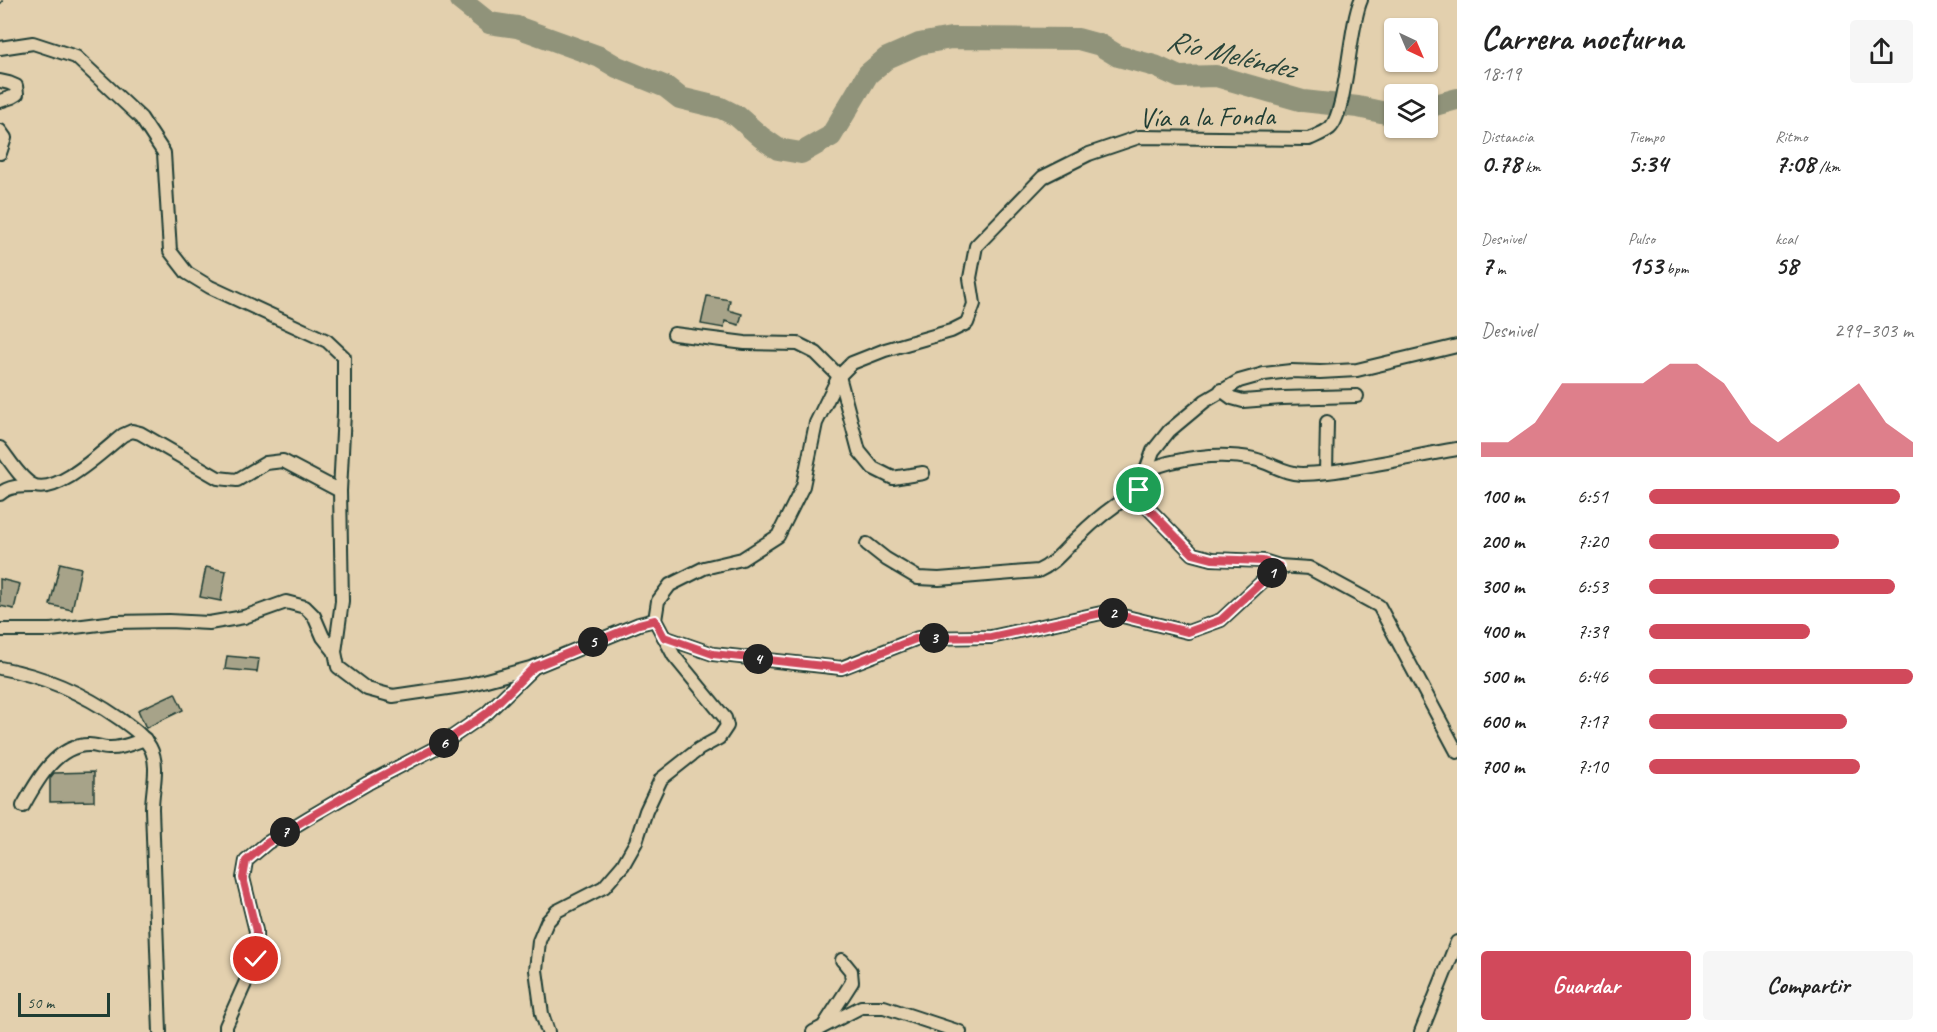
<!DOCTYPE html>
<html lang="es">
<head>
<meta charset="utf-8">
<style>
  :root { --surface:#fff; --page:#f6f6f6; --text:#222; --muted:#767676; --accent:#d1495b }
  body { margin:0; font-family:Caveat,sans-serif; background:var(--page); color:var(--text); height:100vh; display:flex; flex-direction:column; font-size:22px; white-space:nowrap }
  * { box-sizing:border-box; margin:0 }
  p { font-size:20px; color:var(--muted) }
  .icon { flex:none; width:33px; height:33px; fill:none; stroke:currentColor; stroke-width:2; stroke-linecap:round; stroke-linejoin:round }
  .map { position:relative; flex:1; overflow:hidden }
  .panel { display:flex; flex-direction:column; background:var(--surface); width:480px }
  .panel>* { flex:none }
  .needle { width:39px; rotate:136deg }
  .fabs { position:absolute; left:1384px; top:18px; display:grid; gap:12px }
  .fabs a { display:grid; place-items:center; width:54px; height:54px; border-radius:6px; background:var(--surface); box-shadow:0 2px 4px #0004; font-size:30px }
  .scale { position:absolute; left:18px; bottom:15px; width:92px; box-sizing:border-box; padding-left:6px; border:3px solid #1f3d34; border-top:0; font-size:16px; line-height:21px; white-space:nowrap; color:#1f3d34; -webkit-text-stroke:4px #e3d0ae; paint-order:stroke }
  .pin { position:absolute; display:grid; place-items:center; width:51px; height:51px; color:#fff; margin:-26px; border:3px solid #fff; border-radius:50%; box-shadow:0 2px 6px #0007 }
  .km { position:absolute; width:30px; height:30px; margin:-15px; border-radius:50%; background:#222; color:#fff; font-size:16px; line-height:30px; text-align:center }
  .round { display:grid; place-items:center; flex:none; width:63px; height:63px; border-radius:6px; background:var(--page) }
  .head { display:flex; align-items:center; justify-content:space-between; height:102px; padding:0 24px }
  h1 { font-size:33px; font-weight:700; line-height:45px }
  .stats { display:grid; grid-template-columns:repeat(3,1fr); gap:9px; height:102px; padding:6px 24px }
  .stats div { display:grid; align-content:center }
  .stats b { font-size:26px; font-weight:700 }
  .stats small { font-size:16px; font-weight:400 }
  .stats p { font-size:16px }
  .chart { height:168px; padding:12px 24px }
  .chart p { display:flex; justify-content:space-between }
  .chart svg { width:100%; height:108px; margin-top:6px; fill:var(--accent); opacity:.7 }
  .cta { display:flex; gap:12px; margin-top:auto; padding:12px 24px }
  .cta a { flex:1; height:69px; border-radius:6px; background:var(--accent); color:#fff; font-size:24px; font-weight:700; line-height:69px; text-align:center }
  .cta a+a { background:var(--page); color:var(--text) }
  ul { padding:0 24px; list-style:none; font-size:20px }
  li { display:grid; grid-template-columns:96px 72px 1fr; align-items:center; height:45px }
  li i { height:15px; border-radius:8px; background:var(--accent) }
  main { display:flex; flex:1; min-height:0 }
  .map>svg:first-child { display:block }
</style>
</head>
<body>
<main>
<div class="map">
<svg width="1457" height="1032" viewBox="0 0 1457 1032">
  <rect width="100%" height="100%" fill="#e3d0ae"/>
  <filter id="ink" filterUnits="userSpaceOnUse"><feTurbulence type="fractalNoise" baseFrequency=".0167" numOctaves="2"/><feDisplacementMap in="SourceGraphic" scale="12" xChannelSelector="R" yChannelSelector="G"/><feConvolveMatrix kernelMatrix="1 2 1 2 8 2 1 2 1" color-interpolation-filters="sRGB"/></filter>
  <g filter="url(#ink)">
    <g fill="none" stroke-linecap="round" stroke-linejoin="round">
      <g stroke="#90937a" stroke-width="22">
        <polyline points="460,0 489,23 517,27 600,57 617,67 666,87 680,98 721,108 737,116 761,137 778,149 801,153 831,136 868,74 887,58 919,44 951,38 1078,39 1100,45 1118,56 1155,66 1179,77 1216,76 1303,101 1358,107 1395,115"/>
        <polyline points="1428,107 1457,99"/>
      </g>
    </g>
    <g fill="#a7a389" stroke="#1f3d34" stroke-width="1.5">
      <polygon points="707,296 730,300 728,310 742,314 739,325 725,321 724,328 701,324"/>
      <polygon points="60,563 81,568 72,610 50,605"/>
      <polygon points="206,567 226,571 221,601 200,597"/>
      <polygon points="0,579 20,584 14,609 0,606"/>
      <polygon points="227,656 259,659 257,672 225,669"/>
      <polygon points="175,693 183,710 146,728 138,710"/>
      <polygon points="94,772 94,801 50,802 50,778 54,773"/>
    </g>
    <g fill="none" stroke-linecap="round" stroke-linejoin="round">
      <g stroke="#1f3d34" stroke-width="16">
        <g id="minor">
          <polyline points="0,48 33,43 76,57 141,118 164,153 170,251 187,273 210,287 327,341 344,357 344,413 340,491 342,601 335,652 338,667 367,689 393,696 468,685 534,667 639,624 655,620"/>
          <polyline points="0,81 9,83 16,86 17,94 12,97 0,101"/>
          <polyline points="0,131 5,138 0,153"/>
          <polyline points="674,334 745,343 798,344 816,353 839,376 859,451 873,468 893,478 923,473"/>
          <polyline points="1221,390 1232,398 1243,401 1282,398 1357,396"/>
          <path d="M 0,448 C 9,459 18,476 31,484 C 54,499 105,449 123,435 L 132,431 L 140,433 L 218,478 L 237,480 L 266,463 L 283,461 L 340,491"/>
          <path d="M 1145,471 C 1178,457 1219,452 1254,459 C 1271,463 1285,474 1302,474 C 1325,474 1349,469 1371,465 C 1399,460 1428,454 1457,449"/>
          <polyline points="1326,472 1327,422"/>
          <path d="M 0,494 C 8,486 22,486 33,486"/>
          <path d="M 867,544 L 886,559 L 918,578 L 939,579 L 1038,571 C 1056,563 1065,548 1080,535 C 1098,517 1117,503 1139,490"/>
          <polyline points="1279,566 1263,561 1212,559 1193,554 1146,506 1139,490 1153,451 1169,431 1205,401 1239,381 1264,374 1291,371 1320,372 1357,370 1457,346"/>
          <polyline points="0,630 51,630 115,622 169,621 209,623 244,617 286,602 305,607 314,616 323,637 335,652"/>
          <polyline points="664,637 713,654 841,668 918,638 991,637 1106,612 1188,632 1221,620 1279,566 1309,568 1379,606 1457,752"/>
          <path d="M 0,668 C 44,676 83,693 120,719 C 131,727 143,735 150,747 C 160,765 152,789 152,809 C 154,884 157,958 160,1032"/>
          <path d="M 23,806 C 37,781 56,745 89,745 C 96,745 102,748 108,748 C 120,749 133,743 145,739"/>
          <polyline points="825,1024 852,982 851,971 842,960"/>
          <polyline points="226,1032 226,1026 256,959 256,931 243,878 246,861 267,843 308,818 368,783 439,746 487,713 533,668"/>
          <path d="M 548,1032 L 542,1014 L 536,970 L 539,941 L 547,922 L 557,911 L 604,887 L 623,865 L 636,842 L 646,811 L 661,779 L 699,749 L 719,738 L 727,726 L 725,718 L 674,656 L 664,637 L 655,620 L 658,601 L 670,585 L 704,568 L 742,559 L 778,536 L 803,486 L 816,423 L 839,376 L 852,363 L 885,350 L 951,331 L 967,323 L 974,304 L 970,278 L 976,246 L 1043,177 L 1089,154 L 1139,137 L 1309,139 C 1315,136 1324,133 1330,128 C 1347,112 1349,26 1361,0"/>
          <polyline points="813,1032 861,1007 884,1007 960,1032"/>
          <polyline points="1421,1032 1457,942"/>
        </g>
      </g>
      <polyline stroke="#1f3d34" stroke-width="2" stroke-dasharray="4.5 4.5" stroke-linecap="butt" points="0,4 3,0"/>
      <use href="#minor" stroke="#e3d0ae" stroke-width="12"/>
    </g>
  </g>
  <g fill="none" stroke-linecap="round" stroke-linejoin="round" filter="url(#ink)">
    <g stroke="#fff" stroke-width="12">
      <polyline id="route" points="256,959 256,931 243,878 246,861 267,843 308,818 368,783 439,746 487,713 534,667 639,624 655,620 664,637 713,654 842,668 918,638 991,637 1106,612 1188,632 1221,620 1279,566 1263,561 1212,559 1193,554 1146,506 1139,490"/>
    </g>
    <use href="#route" stroke="#d1495b" stroke-width="8"/>
  </g>
  <g text-anchor="middle" stroke-width="4.5" stroke-linejoin="round" paint-order="stroke">
    <g font-size="28" fill="#1f3d34" stroke="#e3d0ae">
      <text transform="translate(1207 116) rotate(-1)" y="10">Vía a la Fonda</text>
    </g>
    <g font-size="30" font-style="italic" fill="#2a463b" stroke="#e3d0ae">
      <text transform="translate(1231 54) rotate(13)" y="10">Río Meléndez</text>
    </g>
  </g>
</svg>
<div class="fabs">
<a><svg class="needle" viewBox="-14 -14 28 28"><path d="M0-13l5 13h-10z" fill="#e53935"/><path d="M0 13l5-13h-10z" fill="#767676"/></svg></a>
<a><svg class="icon" aria-label="layers" viewBox="0 0 24 24"><path d="M12 4l9 5-9 5-9-5zM3 14l9 5 9-5"/></svg></a>
</div>
<div class="scale">50 m</div>
<div class="pin" style="left:1139px;top:490px;background:#1e9e55"><svg class="icon" aria-label="arrive" viewBox="0 0 24 24"><path d="M6 21V4h12l-3 4 3 4H6"/></svg></div>
<div class="pin" style="left:256px;top:959px;background:#d93025"><svg class="icon" aria-label="check" viewBox="0 0 24 24"><path d="M5 12l5 5 9-10"/></svg></div>
<b class="km" style="left:1272px;top:573px">1</b>
<b class="km" style="left:1113px;top:613px">2</b>
<b class="km" style="left:934px;top:638px">3</b>
<b class="km" style="left:758px;top:659px">4</b>
<b class="km" style="left:593px;top:642px">5</b>
<b class="km" style="left:444px;top:743px">6</b>
<b class="km" style="left:285px;top:832px">7</b>
</div>
<section class="panel">
<div class="head"><div><h1>Carrera nocturna</h1><p>18:19</p></div><a class="round"><svg class="icon" aria-label="share" viewBox="0 0 24 24"><path d="M12 15V3M7 8l5-5 5 5M5 13v7h14v-7"/></svg></a></div>
<div class="stats">
<div><p>Distancia</p><b>0.78<small> km</small></b></div>
<div><p>Tiempo</p><b>5:34</b></div>
<div><p>Ritmo</p><b>7:08<small> /km</small></b></div>
</div>
<div class="stats">
<div><p>Desnivel</p><b>7<small> m</small></b></div>
<div><p>Pulso</p><b>153<small> bpm</small></b></div>
<div><p>kcal</p><b>58</b></div>
</div>
<div class="chart"><p><span>Desnivel</span>299–303 m</p>
<svg viewBox="0 0 160 44" preserveAspectRatio="none"><path d="M0 44V38L10 38L20 30L30 14L40 14L50 14L60 14L70 6L80 6L90 14L100 30L110 38L120 30L130 22L140 14L150 30L160 38V44z"/></svg>
</div>
<ul>
<li><b>100 m</b>6:51<i style="width:95%"></i></li>
<li><b>200 m</b>7:20<i style="width:72%"></i></li>
<li><b>300 m</b>6:53<i style="width:93%"></i></li>
<li><b>400 m</b>7:39<i style="width:61%"></i></li>
<li><b>500 m</b>6:46<i style="width:100%"></i></li>
<li><b>600 m</b>7:17<i style="width:75%"></i></li>
<li><b>700 m</b>7:10<i style="width:80%"></i></li>
</ul>
<div class="cta"><a>Guardar</a><a>Compartir</a></div>
</section>
</main>
</body>
</html>
